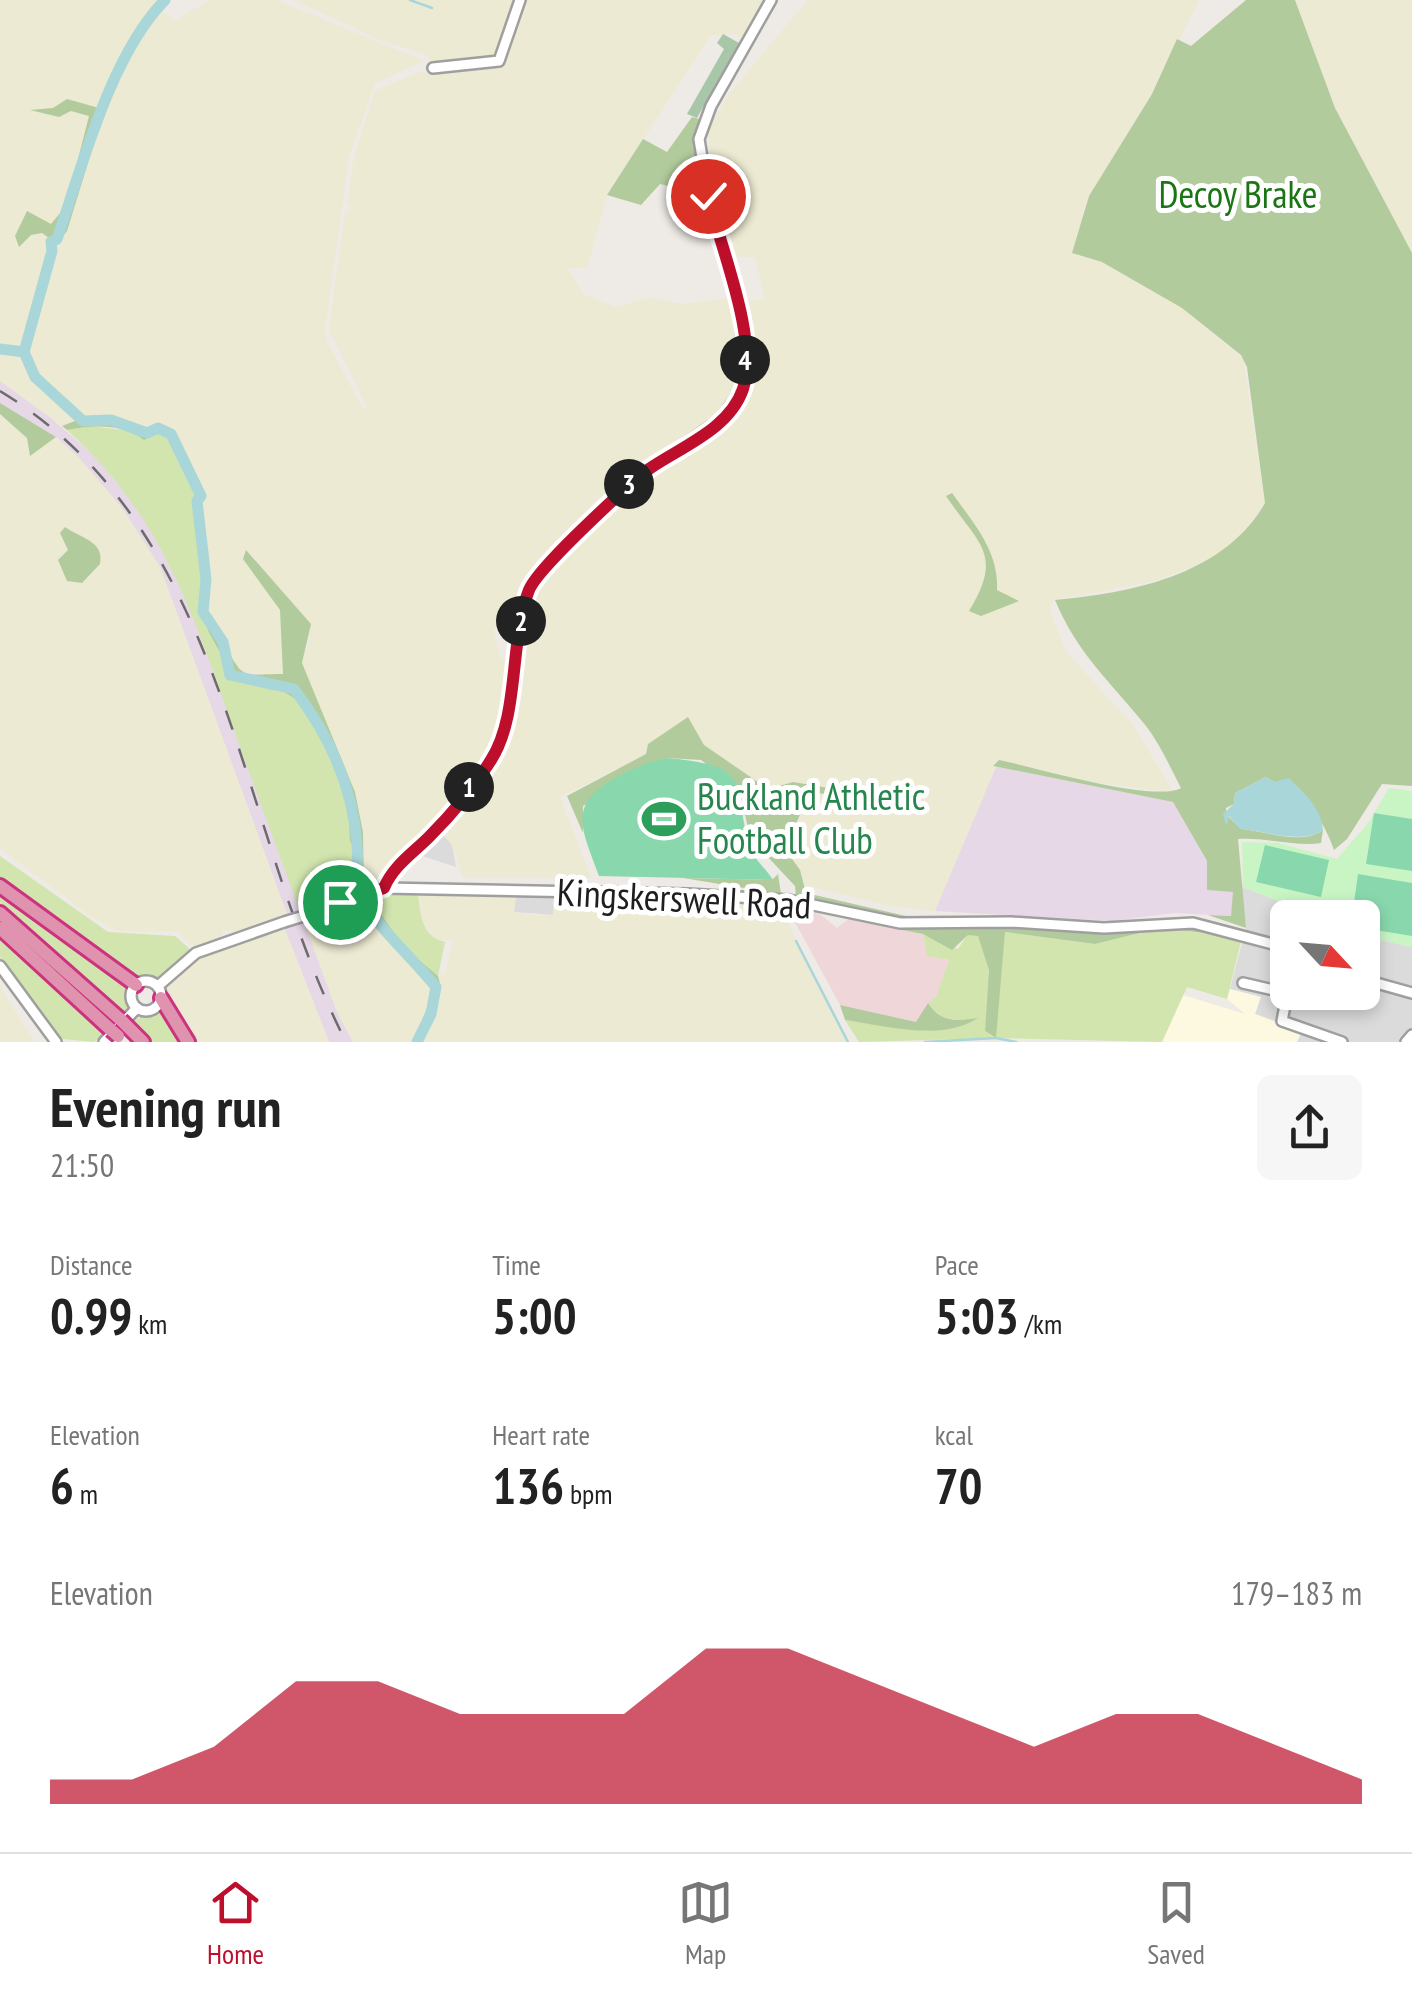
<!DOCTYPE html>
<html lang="en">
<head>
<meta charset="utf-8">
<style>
  :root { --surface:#fff; --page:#f6f6f6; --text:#222; --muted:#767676; --line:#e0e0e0; --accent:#bd0f2c }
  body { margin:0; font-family:"PT Sans Narrow",sans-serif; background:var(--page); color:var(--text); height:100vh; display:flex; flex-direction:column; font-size:38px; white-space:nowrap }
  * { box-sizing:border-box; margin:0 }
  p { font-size:32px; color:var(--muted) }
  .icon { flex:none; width:55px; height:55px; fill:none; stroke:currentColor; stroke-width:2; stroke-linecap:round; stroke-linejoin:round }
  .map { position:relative; height:1042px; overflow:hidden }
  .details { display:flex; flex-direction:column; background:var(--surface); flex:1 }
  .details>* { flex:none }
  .needle { width:65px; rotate:116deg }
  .controls { position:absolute; left:1270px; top:900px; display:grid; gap:20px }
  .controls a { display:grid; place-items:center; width:110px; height:110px; border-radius:15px; background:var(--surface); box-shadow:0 5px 15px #0003; font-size:50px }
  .pin { position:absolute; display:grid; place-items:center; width:85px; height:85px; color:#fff; margin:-42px; border:5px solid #fff; border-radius:50%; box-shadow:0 2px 10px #0007 }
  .km { position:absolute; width:50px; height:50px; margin:-25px; border-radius:50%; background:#222; color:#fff; font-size:28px; line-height:50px; text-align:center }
  .round { display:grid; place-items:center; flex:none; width:105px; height:105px; border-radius:15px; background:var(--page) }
  .overview { display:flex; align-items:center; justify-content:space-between; height:170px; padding:0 50px }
  h1 { font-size:55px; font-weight:700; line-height:75px }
  .stats { display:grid; grid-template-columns:repeat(3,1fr); gap:15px; height:170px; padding:10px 50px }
  .stats div { display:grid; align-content:center }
  .stats b { font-size:50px; font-weight:700 }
  .stats small { font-size:28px; font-weight:400 }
  .stats p { font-size:28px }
  .chart { height:280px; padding:20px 50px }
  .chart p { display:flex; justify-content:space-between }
  .chart svg { width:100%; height:180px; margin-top:10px; fill:var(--accent); opacity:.7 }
  .tab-bar { display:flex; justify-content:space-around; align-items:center; height:140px; border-top:2px solid var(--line); background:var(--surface); font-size:28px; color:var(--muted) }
  .tab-bar a { display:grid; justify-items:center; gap:5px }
  .tab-bar .on { color:var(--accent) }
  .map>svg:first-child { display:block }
</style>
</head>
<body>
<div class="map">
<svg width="1412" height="1042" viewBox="0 0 1412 1042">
  <rect width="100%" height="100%" fill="#eeeae5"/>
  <g fill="#dcdbdc">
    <polygon points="439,830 452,845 456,867 416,854"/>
    <polygon points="1240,886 1319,917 1288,918 1288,992 1362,992 1363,936 1412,947 1412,1042 1297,1042 1301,1031 1255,1014 1260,997 1230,989 1246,928"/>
    <polygon points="516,896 554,898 554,915 514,912"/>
  </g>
  <polygon fill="#eed6d9" points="790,904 821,915 837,928 849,919 923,934 927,956 949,960 936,998 916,1022 840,1005 795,922"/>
  <g fill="#e7d8e7">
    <polygon points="0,381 31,401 107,466 154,531 196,621 337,1012 353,1042 329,1042 284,927 288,917 160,567 122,508 79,458 56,437 0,403"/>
    <polygon points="993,766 1173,802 1207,861 1207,890 1234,891 1231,916 1174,913 1113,921 935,911"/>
  </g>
  <polygon fill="#fdf8e0" points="1230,989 1261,997 1255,1014 1302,1031 1297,1042 1162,1042 1183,995 1245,1014 1227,999"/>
  <g fill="#ecead2" fill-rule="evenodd">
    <path d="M 0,0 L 157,0 L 157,9 L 176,20 L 210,0 L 276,0 L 424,61 L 375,83 L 349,157 L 325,329 L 326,340 L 363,410 L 367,407 L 329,330 L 345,213 L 352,207 L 348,205 L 353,161 L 375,91 L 417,73 L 498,67 L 523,0 L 769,0 L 745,41 L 735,34 L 711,35 L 607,195 L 587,268 L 567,268 L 584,295 L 616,307 L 649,298 L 682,304 L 733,298 L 741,353 L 741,393 L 714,422 L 625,481 L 593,520 L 540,562 L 529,580 L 516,625 L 493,627 L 500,658 L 509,658 L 499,738 L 493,753 L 430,831 L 378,884 L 364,888 L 360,811 L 302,663 L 310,638 L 300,611 L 246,550 L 243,559 L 280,610 L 284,674 L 241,672 L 233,667 L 223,642 L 203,612 L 201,509 L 170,434 L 158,425 L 141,428 L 107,418 L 80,419 L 62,426 L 0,381 ZM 99,108 L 67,231 L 51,242 L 42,233 L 31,235 L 52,224 L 66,206 L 89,115 L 71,111 Z"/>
    <polygon points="294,0 516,0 498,58 435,64 425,54 380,40"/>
    <polygon points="808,0 1199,0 1152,94 1089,196 1082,211 1078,257 1102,262 1131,276 1182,308 1243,358 1265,503 1240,539 1214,558 1155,581 1055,600 1049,608 1066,652 1134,726 1173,792 1099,783 999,760 935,911 885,905 805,885 785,849 811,792 847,797 852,792 793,782 769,789 704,745 687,717 647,754 560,797 591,878 463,878 452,845 439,830 509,726 540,582 628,490 724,421 742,399 751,369 741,302 765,299 755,257 728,256 711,169 708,129 729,94"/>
    <polygon points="1295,0 1412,0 1412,253 1335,108"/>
    <path d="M 0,414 L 27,438 L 30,456 L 56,437 L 79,458 L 122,508 L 160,567 L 288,917 L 232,932 L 223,930 L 221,938 L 196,948 L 177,932 L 118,931 L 89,915 L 0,848 ZM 71,532 L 88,539 L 98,568 L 82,583 L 67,581 L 68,544 L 60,533 Z"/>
    <polygon points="417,891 516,896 514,912 534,915 553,915 554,895 573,892 783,902 790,927 848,1042 420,1042 433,1018 441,987 438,976 445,973 453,940 437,940 420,920"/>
    <polygon points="353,900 430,988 432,996 413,1042 353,1042 337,1012 304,922"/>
    <polygon points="284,927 329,1042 192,1042 164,997 163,986 198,956"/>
    <polygon points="0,984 8,1000 35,1042 0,1042"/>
  </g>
  <g fill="#d2e5af">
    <path d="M 90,426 L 133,431 L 144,439 L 163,430 L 171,434 L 201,496 L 197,501 L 206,579 L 203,612 L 208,631 L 236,681 L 281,690 L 305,705 L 347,787 L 356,851 L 355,891 L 298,906 C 275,843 252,781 230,719 C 190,605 159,513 67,430 Z"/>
    <polygon points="0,856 108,932 175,936 193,952 160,981 136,981 0,882"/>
    <polygon points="0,890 131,985 125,1016 0,906"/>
    <path d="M 381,891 L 417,891 C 421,907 418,936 445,942 L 438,976 L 405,948 L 368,896 Z"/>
    <path d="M 1160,928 L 1242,937 L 1227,999 L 1187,987 L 1162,1042 L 996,1038 L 859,1042 L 845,1020 L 925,1031 L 975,1019 C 955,1021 940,1021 928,1003 L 936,997 L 949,960 L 927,956 L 923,934 L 958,949 L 968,934 L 978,936 C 996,961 987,1001 985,1031 L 995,1038 L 1004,932 L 1095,944 Z"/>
    <polygon points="0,933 109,1033 94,1042 62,1039 0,957"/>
    <polygon points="159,1006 186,1042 152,1042 132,1022"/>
  </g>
  <g fill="#b2cb9d">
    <path d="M 1246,0 L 1295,0 L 1335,108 L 1412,253 L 1412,786 L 1382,784 L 1347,839 L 1334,850 C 1319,807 1302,800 1266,777 L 1235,793 L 1234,804 L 1226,808 L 1227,823 L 1228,816 L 1241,829 C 1267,831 1300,846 1323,830 L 1321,843 C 1297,847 1266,837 1238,839 L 1246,928 L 1208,915 L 1231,916 L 1233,892 L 1207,890 L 1207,861 L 1173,802 L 993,766 L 999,760 C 1034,767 1155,803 1181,788 C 1170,767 1160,744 1146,726 C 1110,681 1078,655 1055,600 C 1132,593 1224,575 1265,503 L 1247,367 L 1241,355 L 1182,308 L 1102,262 L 1072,253 L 1089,196 L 1152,94 L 1177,39 L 1191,46 Z"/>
    <polygon points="67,99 99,108 99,127 67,231 57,244 42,233 31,235 19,247 15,236 27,211 51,224 66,206 89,116 71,111 59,117 30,110 53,108"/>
    <polygon points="692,117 699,119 697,138 705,195 660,184 641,205 607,195 643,139 667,152"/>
    <polygon points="0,403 56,437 30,456 27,438 0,414"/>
    <path d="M 107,418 L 141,428 L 158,425 L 163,430 L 144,440 C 123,423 92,425 67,430 L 62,426 L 80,419 Z"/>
    <path d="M 952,493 C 974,524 999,551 997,590 L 1019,601 L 981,616 L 969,611 C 1004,554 979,545 946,496 Z"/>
    <path d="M 65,527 C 80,538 105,541 100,564 L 82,583 L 67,581 L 58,560 L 68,550 L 60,533 Z"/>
    <path d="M 246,550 L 311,624 L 302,663 L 355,792 L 363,832 L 364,888 L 355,891 L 356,851 L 350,841 L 347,787 L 305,705 L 281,690 L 236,681 L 208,631 L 206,618 C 211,628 219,636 225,645 C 244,681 242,674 283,674 L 280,610 L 243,559 Z"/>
    <polygon points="688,717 704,745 768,789 793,782 853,792 847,797 810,792 785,849 800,870 806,893 919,919 886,917 796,897 795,886 750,838 740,790 701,760 668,758 583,806 583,833 567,796 646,754 648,744"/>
    <polygon points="778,874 781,894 683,878 772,880"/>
    <polygon points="368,896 405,948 438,976 441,987 433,1018 420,1042 413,1042 432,996 430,988 353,900"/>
    <polygon points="1006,925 1091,933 1191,926 1242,937 1160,928 1095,944 1005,932 996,1038 985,1031 989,970 978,936 968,935 952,950 923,934 897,929"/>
    <path d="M 928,1003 C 941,1023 957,1021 978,1018 C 941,1042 887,1026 845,1020 L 840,1005 L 916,1022 Z"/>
  </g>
  <polygon fill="#a8c6a8" points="723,34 739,43 697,118 687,114 724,49 717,43"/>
  <polygon fill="#c9f5c5" points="1389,788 1412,791 1412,947 1363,936 1362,918 1319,917 1243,887 1242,842 1278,843 1337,859 1368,823"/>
  <g fill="#89d8ad">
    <path d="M 668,758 C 754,767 731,779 750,848 C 754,859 767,870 773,880 L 599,876 C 582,830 566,804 617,777 C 635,768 649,761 668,758 Z"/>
    <polygon points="1374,813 1412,819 1412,871 1366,864"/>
    <polygon points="1265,845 1329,860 1321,897 1256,882"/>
    <polygon points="1358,874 1412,883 1412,936 1363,928 1362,918 1352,917"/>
  </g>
  <path fill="#a9d6d9" d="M 1266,777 L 1274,782 L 1289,778 C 1305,794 1321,807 1323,830 C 1302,845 1266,831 1240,829 L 1229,816 L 1226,826 L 1223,814 L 1234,804 L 1235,793 Z"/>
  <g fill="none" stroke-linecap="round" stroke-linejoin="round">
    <g stroke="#a9d6d9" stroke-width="2.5">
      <polyline points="410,0 432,8"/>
      <polyline points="796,941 848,1042"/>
      <polyline points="925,1042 996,1038 1016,1042"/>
    </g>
    <g stroke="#a9d6d9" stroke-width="11">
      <path d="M 0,349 L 24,352 L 35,377 L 83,421 L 111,420 L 147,433 L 158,428 L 171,434 L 201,496 L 197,501 L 206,579 L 203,612 L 223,642 L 230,675 L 294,689 C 330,736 353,786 357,845 C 359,864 353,880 362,898 C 377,928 415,960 436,987 L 431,1014 L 417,1042"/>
      <path d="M 24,352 L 52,251 L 51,242 L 57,239 C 82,167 111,54 165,0"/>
    </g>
    <g stroke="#9f9f9f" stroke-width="14">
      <g id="minor">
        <polyline points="433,68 499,61 520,0"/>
        <polyline points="385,888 388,877 433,833 491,760 503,738 517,639 535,578 631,482 721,419 743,388 746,370 738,304 708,195 699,139 711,106 771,0"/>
        <polyline points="307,915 385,888 688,894 789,900 900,923 1011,922 1104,928 1193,923 1288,948"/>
        <polyline points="0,966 56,1042"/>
        <polyline points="1362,979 1412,993"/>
        <circle cx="146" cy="996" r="15"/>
        <polyline points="1243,983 1287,993"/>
        <polyline points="158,986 196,953 284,922"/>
        <polyline points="1288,990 1282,1021 1342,1042"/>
        <polyline points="104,1042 137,1008"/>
        <polyline points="1406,1042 1412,1035"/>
      </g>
    </g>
    <g stroke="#cd3280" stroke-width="18">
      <g id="highway">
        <polyline points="0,886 136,985"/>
        <polyline points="0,913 121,1020"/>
        <polyline points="0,928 111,1030"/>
        <polyline points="161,998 188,1042"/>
        <polyline points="127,1026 143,1042"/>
      </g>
    </g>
    <use href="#minor" stroke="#fff" stroke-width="9"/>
    <use href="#highway" stroke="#e093ae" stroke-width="12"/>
    <path stroke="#6c6c6c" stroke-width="2.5" stroke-dasharray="20 20" stroke-linecap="butt" d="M 0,391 C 230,531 234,822 346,1042"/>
    <g stroke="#9f9f9f" stroke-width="14" stroke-linecap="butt">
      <polyline id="minor-bridge" points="284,922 307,915"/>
    </g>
    <g stroke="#cd3280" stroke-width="18" stroke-linecap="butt">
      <g id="highway-bridge">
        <polyline points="121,1020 127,1026"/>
        <polyline points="111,1030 118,1036"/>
      </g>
    </g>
    <use href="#minor-bridge" stroke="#fff" stroke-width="9"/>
    <use href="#highway-bridge" stroke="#e093ae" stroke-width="12"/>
  </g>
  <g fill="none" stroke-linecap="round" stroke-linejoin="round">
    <g stroke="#fff" stroke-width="20">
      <path id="route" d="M 340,902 L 384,888 C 393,866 413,853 429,837 C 451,815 475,786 491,760 C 520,715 509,641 529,590 C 538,568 607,506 628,486 C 661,452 726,438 743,389 C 759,339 720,246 708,196"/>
    </g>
    <use href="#route" stroke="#bd0f2c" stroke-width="12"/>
  </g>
  <defs>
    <g id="stadium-bare" transform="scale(3.45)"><path d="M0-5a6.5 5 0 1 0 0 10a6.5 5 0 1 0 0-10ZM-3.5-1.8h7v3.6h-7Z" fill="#2e9e5b" stroke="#fff" stroke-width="2.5" paint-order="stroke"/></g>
  </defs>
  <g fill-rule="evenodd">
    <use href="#stadium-bare" x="664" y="819"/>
  </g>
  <g text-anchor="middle" stroke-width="10" stroke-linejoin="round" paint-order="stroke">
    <g font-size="38" fill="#1c7514" stroke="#fff">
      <text x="1238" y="208">Decoy Brake</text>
    </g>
    <g font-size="38" fill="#27864d" stroke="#fff" text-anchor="start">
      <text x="697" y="810">Buckland Athletic<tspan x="697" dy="44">Football Club</tspan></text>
    </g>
    <g font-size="38" fill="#1e1e1e" stroke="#fff">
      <text transform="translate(684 899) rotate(3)" y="13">Kingskerswell Road</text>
    </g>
  </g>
</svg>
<div class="controls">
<a><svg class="needle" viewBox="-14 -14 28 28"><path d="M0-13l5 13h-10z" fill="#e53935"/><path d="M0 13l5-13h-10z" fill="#767676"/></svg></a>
</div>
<div class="pin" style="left:340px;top:902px;background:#1e9e55"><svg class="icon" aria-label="arrive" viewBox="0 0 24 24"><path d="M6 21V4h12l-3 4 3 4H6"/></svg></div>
<div class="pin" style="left:708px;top:196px;background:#d93025"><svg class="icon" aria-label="check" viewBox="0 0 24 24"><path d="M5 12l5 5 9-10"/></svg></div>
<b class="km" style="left:469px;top:787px">1</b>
<b class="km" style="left:521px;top:621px">2</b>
<b class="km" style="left:629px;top:484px">3</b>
<b class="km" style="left:745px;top:360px">4</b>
</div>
<section class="details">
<div class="overview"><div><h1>Evening run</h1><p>21:50</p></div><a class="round"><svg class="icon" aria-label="share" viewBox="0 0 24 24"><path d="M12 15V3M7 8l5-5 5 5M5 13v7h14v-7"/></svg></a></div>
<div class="stats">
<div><p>Distance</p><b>0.99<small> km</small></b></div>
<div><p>Time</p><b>5:00</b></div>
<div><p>Pace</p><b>5:03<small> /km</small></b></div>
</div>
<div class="stats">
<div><p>Elevation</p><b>6<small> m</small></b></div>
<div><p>Heart rate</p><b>136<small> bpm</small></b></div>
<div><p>kcal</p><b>70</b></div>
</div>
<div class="chart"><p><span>Elevation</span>179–183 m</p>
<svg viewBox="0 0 160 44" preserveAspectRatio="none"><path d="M0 44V38L10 38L20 30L30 14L40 14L50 22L60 22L70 22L80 6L90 6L100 14L110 22L120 30L130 22L140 22L150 30L160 38V44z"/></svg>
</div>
</section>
<nav class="tab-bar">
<a class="on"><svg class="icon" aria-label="home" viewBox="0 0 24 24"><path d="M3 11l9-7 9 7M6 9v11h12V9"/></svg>Home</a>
<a><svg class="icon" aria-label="map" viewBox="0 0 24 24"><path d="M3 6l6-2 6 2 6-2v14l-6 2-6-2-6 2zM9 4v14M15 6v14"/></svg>Map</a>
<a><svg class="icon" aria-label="saved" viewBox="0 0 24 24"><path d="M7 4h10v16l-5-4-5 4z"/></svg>Saved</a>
</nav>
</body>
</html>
